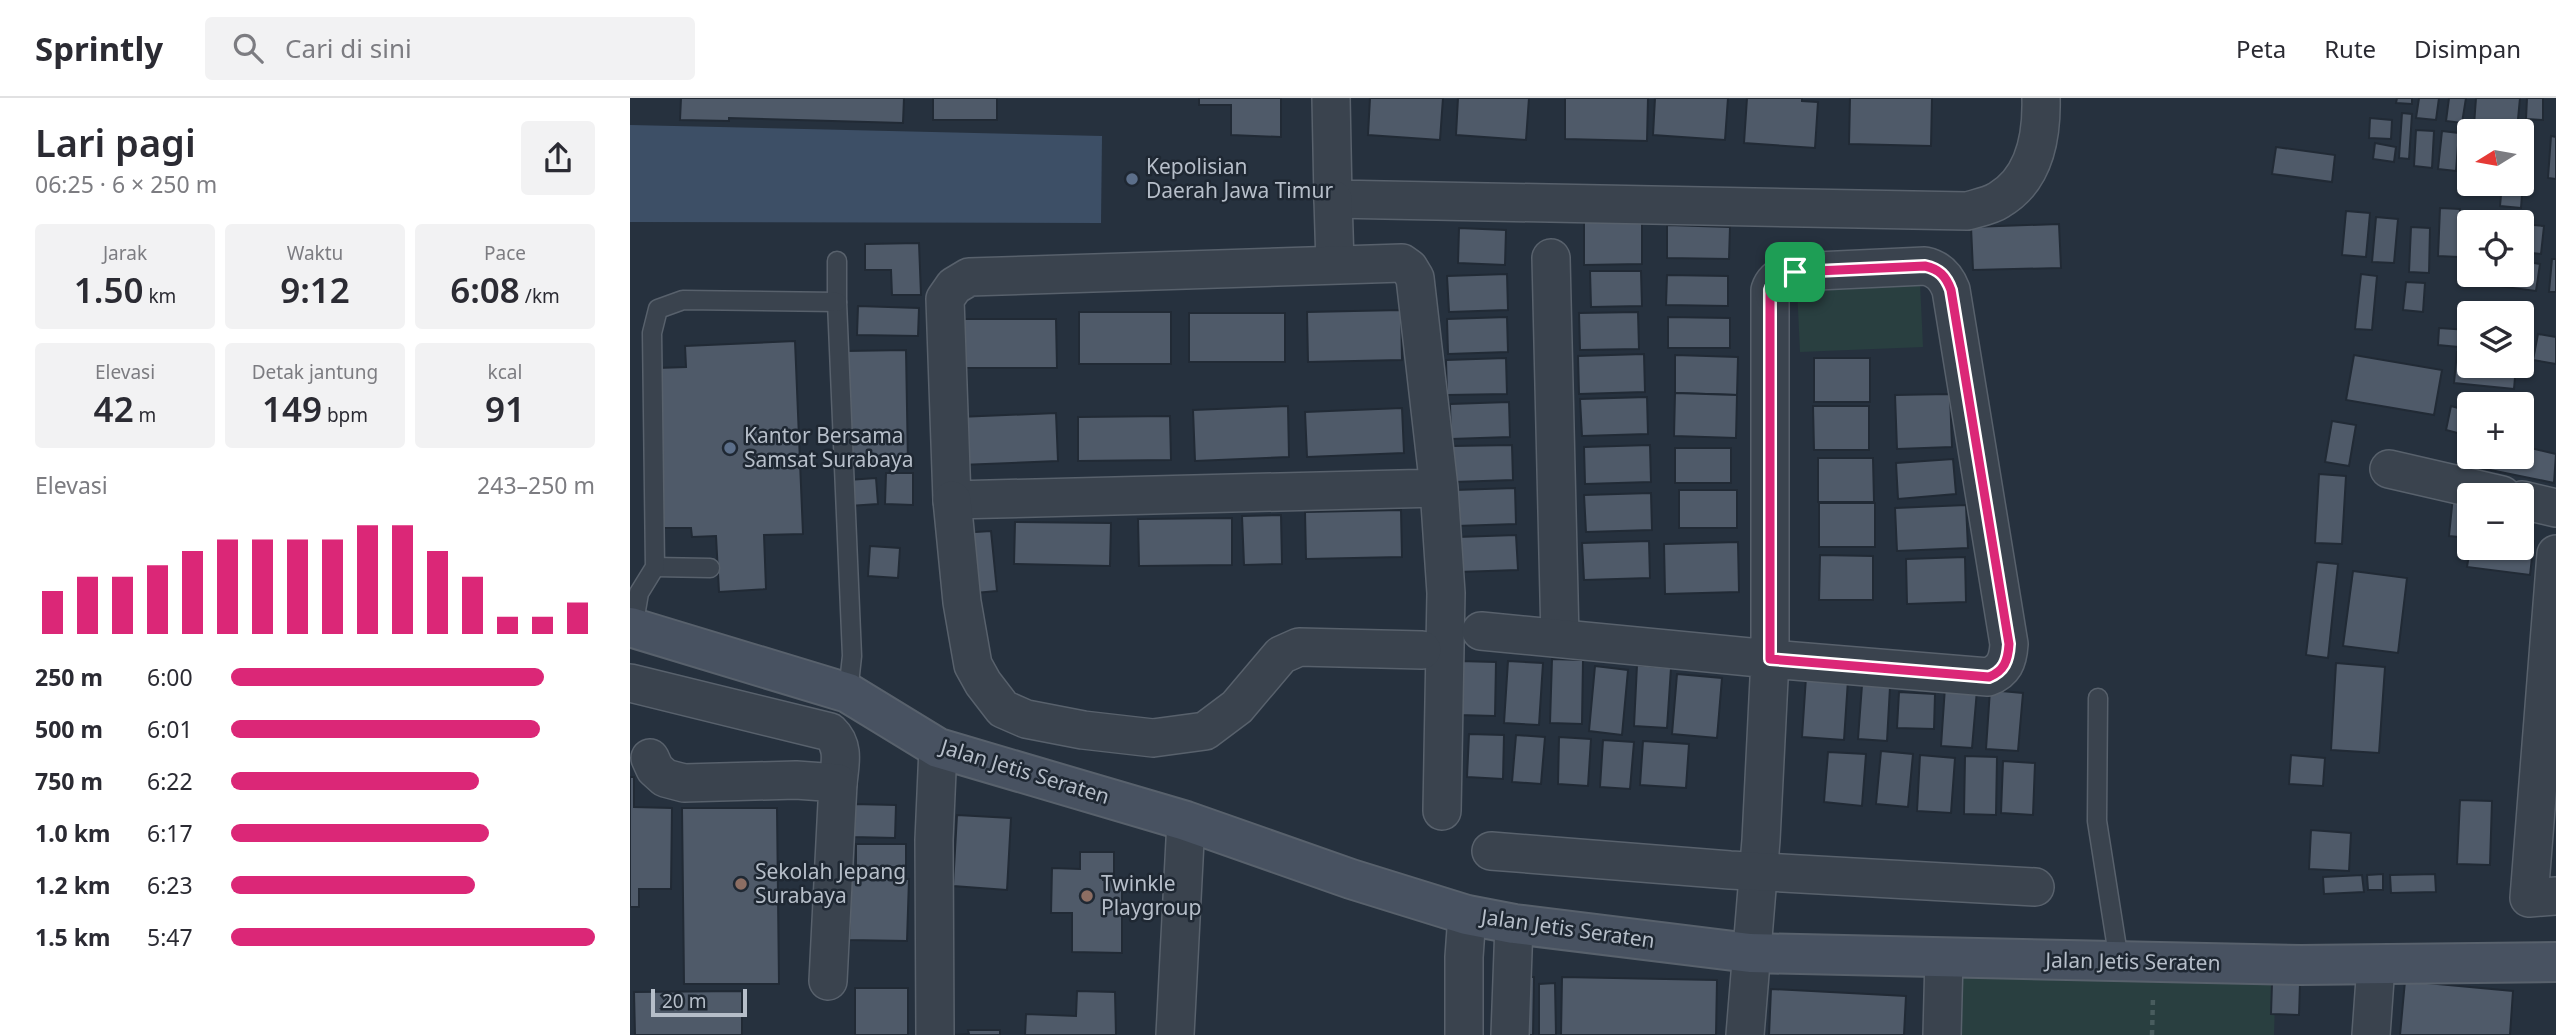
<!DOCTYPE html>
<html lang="id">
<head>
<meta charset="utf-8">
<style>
  :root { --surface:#fff; --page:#f2f2f3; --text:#2b2b33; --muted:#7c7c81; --line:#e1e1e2; --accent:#db2777 }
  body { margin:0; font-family:"Noto Sans",sans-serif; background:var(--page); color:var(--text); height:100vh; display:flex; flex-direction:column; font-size:26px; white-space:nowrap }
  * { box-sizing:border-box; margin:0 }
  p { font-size:23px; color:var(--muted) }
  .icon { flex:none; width:38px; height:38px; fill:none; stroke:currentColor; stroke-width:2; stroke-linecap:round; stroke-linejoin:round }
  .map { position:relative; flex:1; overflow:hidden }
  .sheet { display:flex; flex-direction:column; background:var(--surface); width:630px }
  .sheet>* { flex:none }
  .needle { width:46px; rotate:259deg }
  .tools { position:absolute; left:1827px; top:21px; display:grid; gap:14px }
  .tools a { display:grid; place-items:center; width:77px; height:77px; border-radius:7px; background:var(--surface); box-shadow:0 2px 5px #0004; font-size:35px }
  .scale { position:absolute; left:21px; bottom:18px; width:96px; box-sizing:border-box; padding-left:7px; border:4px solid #b6bec9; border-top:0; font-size:19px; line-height:24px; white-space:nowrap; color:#b6bec9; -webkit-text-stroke:5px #1f2833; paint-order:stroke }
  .pin { position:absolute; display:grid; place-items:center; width:60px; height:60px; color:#fff; margin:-30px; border-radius:14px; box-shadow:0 4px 10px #0006 }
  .round { display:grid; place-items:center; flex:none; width:74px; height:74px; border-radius:7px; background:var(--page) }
  .summary { display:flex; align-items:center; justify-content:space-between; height:119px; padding:0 35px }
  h1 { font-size:38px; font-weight:600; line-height:52px }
  .figures { display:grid; grid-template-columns:repeat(3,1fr); gap:10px; height:119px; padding:7px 35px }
  .figures div { display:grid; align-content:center; border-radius:7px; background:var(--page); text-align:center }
  .figures b { font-size:35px; font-weight:600 }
  .figures small { font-size:19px; font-weight:400 }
  .figures p { font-size:19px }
  .chart { height:196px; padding:14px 35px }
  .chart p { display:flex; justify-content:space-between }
  .chart svg { width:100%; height:126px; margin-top:7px; stroke:var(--accent); stroke-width:6 }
  ul { padding:0 35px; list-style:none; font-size:23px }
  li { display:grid; grid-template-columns:112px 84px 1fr; align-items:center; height:52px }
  li i { height:18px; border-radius:9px; background:var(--accent) }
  header { display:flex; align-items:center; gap:42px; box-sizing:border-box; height:98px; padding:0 35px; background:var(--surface); border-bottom:2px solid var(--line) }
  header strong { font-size:33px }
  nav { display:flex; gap:38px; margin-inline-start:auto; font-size:24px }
  .search { width:490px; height:63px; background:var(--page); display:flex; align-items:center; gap:18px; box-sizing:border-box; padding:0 24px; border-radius:7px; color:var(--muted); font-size:26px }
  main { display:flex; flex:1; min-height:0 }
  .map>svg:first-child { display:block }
</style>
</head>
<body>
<header>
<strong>Sprintly</strong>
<div class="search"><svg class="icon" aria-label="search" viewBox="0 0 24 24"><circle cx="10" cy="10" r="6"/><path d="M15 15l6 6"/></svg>Cari di sini</div>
<nav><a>Peta</a><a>Rute</a><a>Disimpan</a></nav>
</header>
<main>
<section class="sheet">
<div class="summary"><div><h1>Lari pagi</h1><p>06:25 · 6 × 250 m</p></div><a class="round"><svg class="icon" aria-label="share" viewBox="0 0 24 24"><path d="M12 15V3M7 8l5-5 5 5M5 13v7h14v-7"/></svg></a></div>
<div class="figures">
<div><p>Jarak</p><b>1.50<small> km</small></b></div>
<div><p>Waktu</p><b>9:12</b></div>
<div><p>Pace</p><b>6:08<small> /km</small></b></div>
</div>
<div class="figures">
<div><p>Elevasi</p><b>42<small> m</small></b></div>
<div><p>Detak jantung</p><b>149<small> bpm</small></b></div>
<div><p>kcal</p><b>91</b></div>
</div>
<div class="chart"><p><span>Elevasi</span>243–250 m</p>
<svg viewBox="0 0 160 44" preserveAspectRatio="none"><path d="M5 44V29M15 44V24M25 44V24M35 44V20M45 44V15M55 44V11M65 44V11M75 44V11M85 44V11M95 44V6M105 44V6M115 44V15M125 44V24M135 44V38M145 44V38M155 44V33"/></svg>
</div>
<ul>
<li><b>250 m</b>6:00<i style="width:86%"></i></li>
<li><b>500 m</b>6:01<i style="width:85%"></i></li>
<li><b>750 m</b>6:22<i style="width:68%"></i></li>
<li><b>1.0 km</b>6:17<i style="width:71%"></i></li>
<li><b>1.2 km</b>6:23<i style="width:67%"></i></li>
<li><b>1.5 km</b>5:47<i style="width:100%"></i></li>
</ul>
</section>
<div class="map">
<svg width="1926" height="937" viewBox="0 0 1926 937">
  <rect width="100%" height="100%" fill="#26313e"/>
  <g fill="#293f40">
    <polygon points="1290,185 1293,249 1170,254 1167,190"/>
    <polygon points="1646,872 1644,937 1326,937 1328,879"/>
  </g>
  <polygon fill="#3d4f66" points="0,27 472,38 471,125 0,124"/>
  <g fill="#4f5a69" stroke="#212a35" stroke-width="2">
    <polygon points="51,0 274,0 273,25 99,20 99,23 50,22"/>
    <rect x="303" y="0" width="64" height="22"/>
    <polygon points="569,0 651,0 651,39 601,37 601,7 569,7"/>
    <polygon points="740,0 813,0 810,42 738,37"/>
    <polygon points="828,0 899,0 896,42 826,37"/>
    <polygon points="935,0 1018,0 1017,43 935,41"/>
    <polygon points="1025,0 1098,0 1095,42 1023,37"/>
    <polygon points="1117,0 1172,0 1172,3 1188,4 1185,50 1114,45"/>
    <polygon points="1220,0 1302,0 1301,48 1219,46"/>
    <polygon points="1767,0 1782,0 1782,6 1766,5"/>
    <polygon points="1789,0 1809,0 1806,22 1786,20"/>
    <polygon points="1819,0 1836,0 1832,25 1816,23"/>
    <polygon points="1846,0 1890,0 1887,32 1844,27"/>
    <polygon points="1897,0 1913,0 1913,22 1896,21"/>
    <polygon points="1772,15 1782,16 1779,61 1769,60"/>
    <polygon points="1740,20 1762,22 1761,41 1739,40"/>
    <polygon points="1786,32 1804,33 1802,70 1784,68"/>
    <polygon points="1812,33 1829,35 1826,73 1808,71"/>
    <polygon points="1834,35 1839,36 1839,79 1831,78"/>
    <polygon points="1921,38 1926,39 1926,81 1918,80"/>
    <polygon points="1745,45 1766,49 1764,64 1743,61"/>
    <polygon points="1646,49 1705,57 1702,84 1642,76"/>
    <polygon points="1892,83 1893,83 1891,110 1870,108 1872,86 1892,86"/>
    <polygon points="1810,110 1830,111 1829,159 1808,158"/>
    <polygon points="1716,113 1740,115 1736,159 1712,157"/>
    <polygon points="1746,119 1768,121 1764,165 1742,164"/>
    <polygon points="1012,123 1012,166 954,167 954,124"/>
    <polygon points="1429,126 1431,170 1343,172 1341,129"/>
    <polygon points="1892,126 1914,128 1911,156 1892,154"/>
    <polygon points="1037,127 1100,129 1099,161 1037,160"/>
    <polygon points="1781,129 1800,130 1799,175 1779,174"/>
    <polygon points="829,130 876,132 875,167 828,165"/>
    <polygon points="289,145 291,197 262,197 261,172 235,172 235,146"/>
    <polygon points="1922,161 1926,161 1926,194 1919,194"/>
    <polygon points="1892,163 1910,166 1906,193 1852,186 1854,177 1892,177"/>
    <polygon points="960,173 1011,173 1012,208 961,209"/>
    <polygon points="877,176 878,212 819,214 817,178"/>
    <polygon points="1731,176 1747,178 1742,232 1725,231"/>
    <polygon points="1037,177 1098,178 1098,208 1036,207"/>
    <polygon points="1776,184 1795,185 1793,214 1773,212"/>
    <polygon points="228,208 289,210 288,238 227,237"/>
    <polygon points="771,212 772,262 678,264 677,214"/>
    <rect x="449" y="214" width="92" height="52"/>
    <polygon points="1008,214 1009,251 950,252 949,215"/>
    <rect x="559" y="215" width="96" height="49"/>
    <polygon points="877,219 878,254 818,256 817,221"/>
    <polygon points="1038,219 1100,220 1100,250 1038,250"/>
    <polygon points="326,221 426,221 427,270 326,270"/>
    <polygon points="1809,230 1839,232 1839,250 1808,247"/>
    <polygon points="1892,234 1897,235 1895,256 1892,255"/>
    <polygon points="1908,236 1926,239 1926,266 1903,262"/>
    <polygon points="165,243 173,436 134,437 136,491 89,494 86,438 62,439 61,430 33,430 26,270 56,269 55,248"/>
    <polygon points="276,252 278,367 217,369 215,253"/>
    <polygon points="1827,254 1839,255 1839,268 1886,268 1884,291 1824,285"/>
    <polygon points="1014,256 1015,294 949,296 948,258"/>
    <polygon points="1045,257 1108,259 1107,297 1045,295"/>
    <polygon points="1724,257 1812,272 1804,317 1716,302"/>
    <polygon points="876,260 877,296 817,297 816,262"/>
    <rect x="1184" y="260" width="56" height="44"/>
    <polygon points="1045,295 1107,297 1106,340 1044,338"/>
    <polygon points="1320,296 1322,349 1267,351 1265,297"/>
    <polygon points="1017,299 1018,336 952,338 950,301"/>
    <polygon points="879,304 880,339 821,341 820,306"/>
    <polygon points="658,308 659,359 565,363 563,312"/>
    <polygon points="1183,308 1239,308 1239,352 1184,352"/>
    <polygon points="1821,308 1839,313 1839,338 1816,332"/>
    <polygon points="772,310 774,355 677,359 675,314"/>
    <polygon points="1892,313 1903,315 1899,345 1892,344"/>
    <polygon points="426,315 428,363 330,367 328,319"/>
    <polygon points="540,318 541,362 448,363 448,319"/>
    <polygon points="1702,323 1726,327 1719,368 1695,364"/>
    <polygon points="882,347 883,382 824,384 822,348"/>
    <polygon points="1020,347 1021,384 955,386 954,349"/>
    <polygon points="1892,348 1926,356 1924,385 1836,367 1839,353 1839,359 1892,359"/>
    <rect x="1045" y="350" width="56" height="35"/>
    <polygon points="1188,360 1243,360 1244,404 1188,404"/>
    <polygon points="1323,361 1326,396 1268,401 1266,365"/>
    <polygon points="256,375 283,375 283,407 255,406"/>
    <polygon points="1689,376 1716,378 1712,446 1685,445"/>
    <polygon points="246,380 248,406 219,408 218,382"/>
    <polygon points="885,390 886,426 826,428 825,392"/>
    <rect x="1049" y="392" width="58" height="38"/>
    <polygon points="1021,395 1022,432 956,434 954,397"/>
    <polygon points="1823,398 1839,400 1838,440 1819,438"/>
    <rect x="1189" y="405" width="56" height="44"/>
    <polygon points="1336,407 1338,450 1267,453 1265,410"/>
    <polygon points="1892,411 1899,412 1898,430 1892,429"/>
    <polygon points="771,412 772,459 676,461 675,414"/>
    <polygon points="651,417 652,466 614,467 612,418"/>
    <polygon points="602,420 602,467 509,468 508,421"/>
    <polygon points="385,424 481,425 480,468 384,466"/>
    <polygon points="361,433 367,493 334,496 329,435"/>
    <polygon points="886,437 888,472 828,474 827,439"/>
    <polygon points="1892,442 1904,443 1900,477 1837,469 1840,450 1892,450"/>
    <polygon points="1019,443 1020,480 954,482 952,445"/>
    <polygon points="1108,444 1109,494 1035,496 1034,446"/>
    <polygon points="240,448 270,450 268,480 238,478"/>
    <polygon points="1190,457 1243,458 1243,502 1189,502"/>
    <polygon points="1335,459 1336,504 1277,506 1276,461"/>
    <polygon points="1687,464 1708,466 1698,560 1676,557"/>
    <polygon points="1723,473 1777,480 1768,555 1713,548"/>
    <polygon points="922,561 953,562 952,626 920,625"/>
    <polygon points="829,563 866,564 865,618 828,617"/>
    <polygon points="878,563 913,565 909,627 874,625"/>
    <polygon points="1706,565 1755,569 1749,655 1701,652"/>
    <polygon points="1007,567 1041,570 1037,630 1004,628"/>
    <polygon points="965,568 998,572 992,637 959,633"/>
    <polygon points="1047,576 1092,580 1087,640 1042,636"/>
    <polygon points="1176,579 1218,582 1214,642 1172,639"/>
    <polygon points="1232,587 1260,589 1257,643 1228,641"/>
    <polygon points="1315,589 1347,592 1342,650 1311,648"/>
    <polygon points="1360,592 1393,595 1388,653 1356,651"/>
    <polygon points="1269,594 1305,596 1304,631 1267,630"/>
    <polygon points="839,636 874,637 873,681 837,679"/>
    <polygon points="886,637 915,639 911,686 882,684"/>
    <polygon points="929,639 961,641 958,688 928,686"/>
    <polygon points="973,642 1004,644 1000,691 970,689"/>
    <polygon points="1013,643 1059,646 1056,690 1010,687"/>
    <polygon points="1251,653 1283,656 1278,709 1246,706"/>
    <polygon points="1198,654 1236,656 1232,708 1194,704"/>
    <polygon points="1290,657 1325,660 1321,715 1287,713"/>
    <polygon points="1661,657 1695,660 1693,688 1659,686"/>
    <polygon points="1335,658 1367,659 1366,717 1334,716"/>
    <polygon points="1373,663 1405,665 1403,717 1371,715"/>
    <polygon points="0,679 4,679 4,709 42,710 41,791 9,791 9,809 0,809"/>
    <polygon points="1830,702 1862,703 1860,767 1827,766"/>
    <polygon points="223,706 266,707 265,740 222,739"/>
    <polygon points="52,710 147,710 149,886 54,886"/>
    <polygon points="327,717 381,720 377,792 323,788"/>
    <polygon points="1681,732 1721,735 1719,773 1679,771"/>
    <polygon points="226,746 276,746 276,769 226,770"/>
    <polygon points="450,754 484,754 484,779 472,778 473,782 492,782 492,855 442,854 442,815 421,815 422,770 450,771"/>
    <polygon points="1753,776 1753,792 1738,792 1737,777"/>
    <polygon points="1805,776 1806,794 1761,795 1760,777"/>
    <polygon points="1732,777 1734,794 1694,796 1693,779"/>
    <polygon points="221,780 279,781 277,843 219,842"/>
    <polygon points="883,879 904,879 903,937 882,937"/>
    <polygon points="932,879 1087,882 1086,937 931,937"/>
    <polygon points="1775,883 1883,893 1880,937 1770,937"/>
    <polygon points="925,885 926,937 909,937 909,886"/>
    <polygon points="1642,885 1670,885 1669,917 1641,916"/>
    <rect x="225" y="890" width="53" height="47"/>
    <polygon points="1141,891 1276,898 1274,937 1139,937"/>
    <polygon points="112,893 112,937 5,937 4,894"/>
    <polygon points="447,893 485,894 486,937 395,937 396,916 446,918"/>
    <polygon points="338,932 370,932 370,937 324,937 339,936"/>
  </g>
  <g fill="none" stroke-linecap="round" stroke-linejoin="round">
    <g stroke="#58616c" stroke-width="21">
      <g id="lane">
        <polyline points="207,163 207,204 222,558 218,595"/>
        <polyline points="25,469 80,470"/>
        <polyline points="3,530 9,495 25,469 22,235 28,211 53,202 207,204"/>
        <polyline points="1468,600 1467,723 1489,863"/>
      </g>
    </g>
    <g stroke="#58616c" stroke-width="40">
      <g id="street">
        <path d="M 701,0 L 703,101 L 1337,113 C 1347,110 1360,108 1369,102 C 1405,81 1412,38 1411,0"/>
        <polyline points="703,101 705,166"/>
        <polyline points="921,160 930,540"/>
        <polyline points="1759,371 1872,397"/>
        <polyline points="809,390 322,402 315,201 324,188 339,179 772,165 779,170 785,180 809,390 816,495 812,713"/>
        <polyline points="322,402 332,504 343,567 353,585 373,611 396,621 453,632 523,640 575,633 607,609 651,557 669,549 792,552"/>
        <polyline points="1892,402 1926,410"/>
        <polyline points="1926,456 1899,800 1926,798"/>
        <path d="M 851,533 L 1140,561 L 1358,579 C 1374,573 1378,563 1379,546 L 1321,192 C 1316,179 1309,171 1295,168 L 1165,174 C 1153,176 1144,180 1140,192 L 1140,561 L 1131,742 L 1115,937"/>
        <path d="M 0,585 L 200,634 C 215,648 210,666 208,685"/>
        <polyline points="20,660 25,671 35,680 54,685 166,682 208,685 198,883"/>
        <polyline points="861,753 1100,772 1405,789"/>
        <polyline points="305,937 304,742 308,650"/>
        <polyline points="545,937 556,723"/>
        <polyline points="834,937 834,859 837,817"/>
        <polyline points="880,937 884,826"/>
        <polyline points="1312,937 1314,860"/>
        <polyline points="1741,937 1746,867"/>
      </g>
    </g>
    <g stroke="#58616c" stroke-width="42">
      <polyline id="secondary" points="0,529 218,595 308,650 556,723 721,781 837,817 884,826 1120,855 1671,867 1926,864"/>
    </g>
    <polyline stroke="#485c5e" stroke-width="4.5" stroke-dasharray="5 5" stroke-linecap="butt" points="1522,937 1523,899"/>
    <use href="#lane" stroke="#3a434e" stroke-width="18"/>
    <use href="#street" stroke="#3a434e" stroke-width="37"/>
    <use href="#secondary" stroke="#485261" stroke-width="38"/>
  </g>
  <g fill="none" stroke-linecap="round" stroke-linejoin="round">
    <g stroke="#fff" stroke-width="14">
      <path id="route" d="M 1295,168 C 1309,171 1316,178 1321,192 L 1379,546 C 1378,563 1374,573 1359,579 L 1140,561 L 1140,192 C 1144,180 1153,176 1165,174 Z"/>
    </g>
    <use href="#route" stroke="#db2777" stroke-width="9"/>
  </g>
  <g fill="#5c6f8a" stroke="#1f2833" stroke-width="2.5">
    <circle cx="502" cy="81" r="7"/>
    <circle cx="100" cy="350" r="7"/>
  </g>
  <g fill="#8d6e63" stroke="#1f2833" stroke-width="2.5">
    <circle cx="111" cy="786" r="7"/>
    <circle cx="457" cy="798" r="7"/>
  </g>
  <g text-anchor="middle" stroke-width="5" stroke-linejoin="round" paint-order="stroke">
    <g font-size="21" fill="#b6bec9" stroke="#1f2833" text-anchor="start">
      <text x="516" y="76">Kepolisian<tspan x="516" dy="24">Daerah Jawa Timur</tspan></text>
      <text x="114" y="345">Kantor Bersama<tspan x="114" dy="24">Samsat Surabaya</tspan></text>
      <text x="125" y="781">Sekolah Jepang<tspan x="125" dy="24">Surabaya</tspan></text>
      <text x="471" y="793">Twinkle<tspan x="471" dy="24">Playgroup</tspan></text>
    </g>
    <g font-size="21" fill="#b6bec9" stroke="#1f2833">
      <text transform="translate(395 674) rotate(17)" y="7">Jalan Jetis Seraten</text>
      <text transform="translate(938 831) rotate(8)" y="7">Jalan Jetis Seraten</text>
      <text transform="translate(1503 864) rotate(1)" y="7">Jalan Jetis Seraten</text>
    </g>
  </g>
</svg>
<div class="tools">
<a><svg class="needle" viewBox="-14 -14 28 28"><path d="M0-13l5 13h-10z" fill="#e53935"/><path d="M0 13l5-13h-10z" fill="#7c7c81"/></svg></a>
<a><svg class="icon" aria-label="locate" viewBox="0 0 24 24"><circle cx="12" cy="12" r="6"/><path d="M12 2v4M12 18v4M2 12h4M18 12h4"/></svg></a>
<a><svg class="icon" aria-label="layers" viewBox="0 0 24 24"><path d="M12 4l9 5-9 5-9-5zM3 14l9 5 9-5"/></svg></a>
<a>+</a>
<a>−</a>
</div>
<div class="scale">20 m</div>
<div class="pin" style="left:1165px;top:174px;background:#1e9e55"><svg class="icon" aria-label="arrive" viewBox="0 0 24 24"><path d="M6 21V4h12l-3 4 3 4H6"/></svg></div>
</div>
</main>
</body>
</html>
